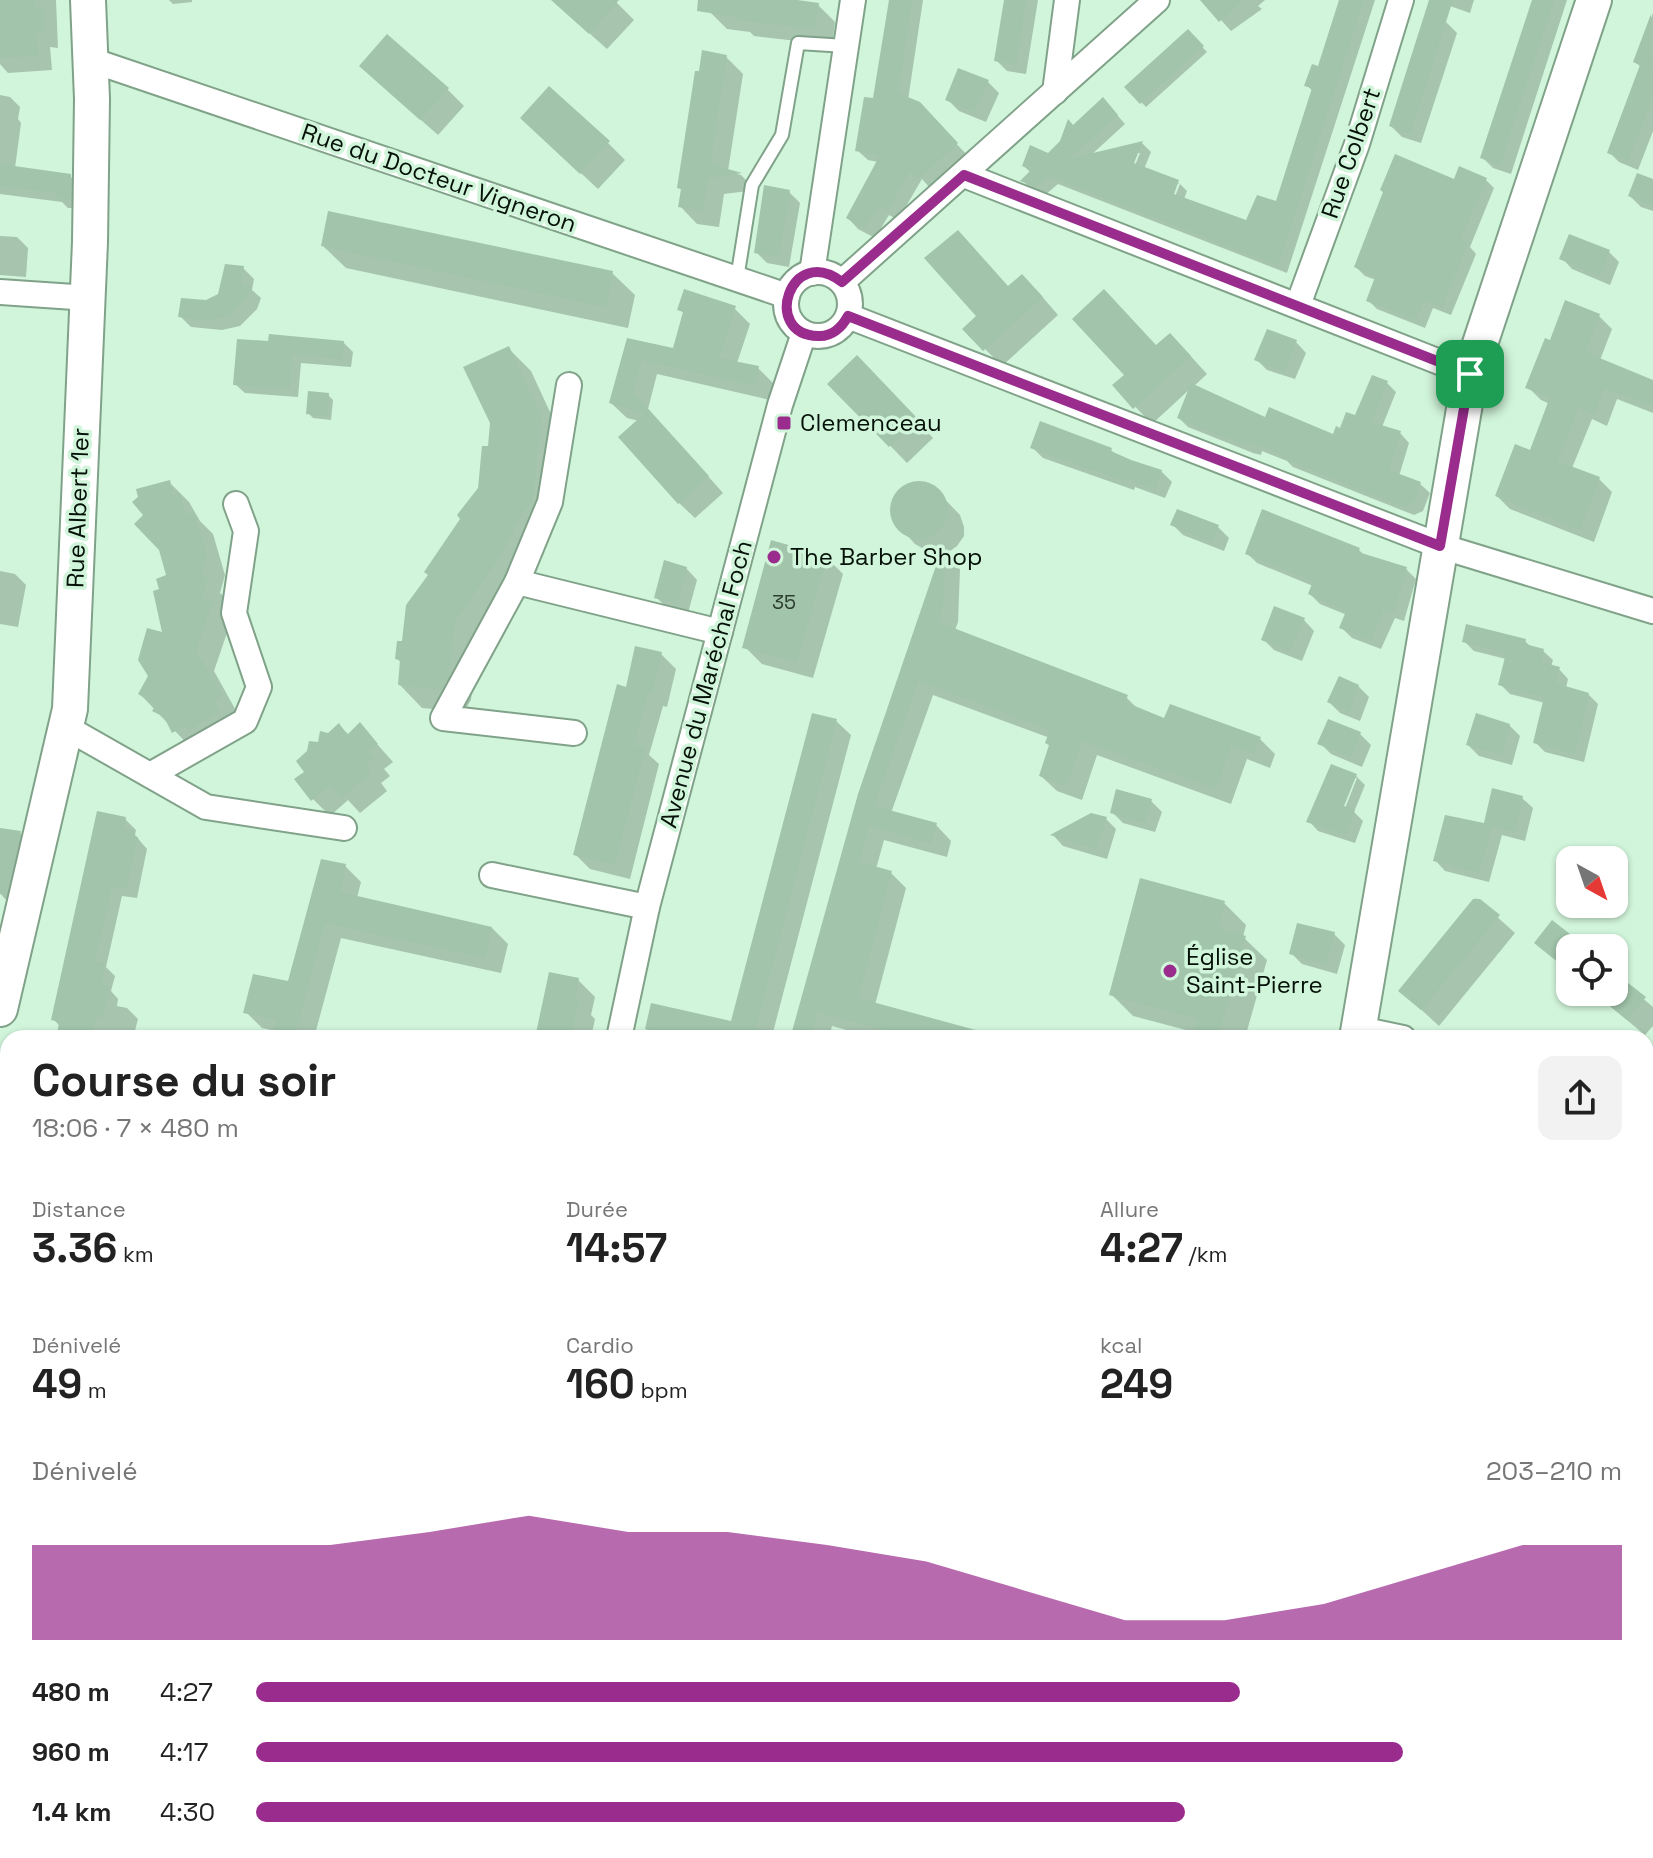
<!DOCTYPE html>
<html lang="fr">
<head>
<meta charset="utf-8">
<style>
  :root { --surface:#fff; --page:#f2f2f2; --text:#222; --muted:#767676; --accent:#992c8d }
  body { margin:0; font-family:"Space Grotesk",sans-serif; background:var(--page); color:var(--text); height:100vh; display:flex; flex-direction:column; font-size:30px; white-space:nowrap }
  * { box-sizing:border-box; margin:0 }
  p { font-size:26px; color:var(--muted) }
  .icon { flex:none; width:44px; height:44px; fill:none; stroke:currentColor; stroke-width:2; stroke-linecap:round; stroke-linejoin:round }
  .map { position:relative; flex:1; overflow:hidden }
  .side { position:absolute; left:0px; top:1030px; width:1654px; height:828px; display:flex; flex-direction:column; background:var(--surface); border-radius:24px 24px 0 0; box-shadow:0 2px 6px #0004 }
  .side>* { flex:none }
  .needle { width:52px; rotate:140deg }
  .fabs { position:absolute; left:1556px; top:846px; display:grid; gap:16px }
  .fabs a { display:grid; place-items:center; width:72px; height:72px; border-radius:16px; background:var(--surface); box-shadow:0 2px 6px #0004; font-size:40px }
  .pin { position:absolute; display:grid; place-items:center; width:68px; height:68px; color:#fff; margin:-34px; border-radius:16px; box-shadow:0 4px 12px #0006 }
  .round { display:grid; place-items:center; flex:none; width:84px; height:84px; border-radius:16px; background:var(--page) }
  .overview { display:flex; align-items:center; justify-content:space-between; height:136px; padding:0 32px }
  h1 { font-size:44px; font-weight:600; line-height:60px }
  .stats { display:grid; grid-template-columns:repeat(3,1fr); gap:12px; height:136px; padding:8px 32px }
  .stats div { display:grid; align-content:center }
  .stats b { font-size:40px; font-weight:600 }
  .stats small { font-size:22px; font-weight:400 }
  .stats p { font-size:22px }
  .chart { height:224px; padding:16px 32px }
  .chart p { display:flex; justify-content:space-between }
  .chart svg { width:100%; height:144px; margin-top:8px; fill:var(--accent); opacity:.7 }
  ul { padding:0 32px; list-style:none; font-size:26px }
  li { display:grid; grid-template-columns:128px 96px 1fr; align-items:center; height:60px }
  li i { height:20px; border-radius:10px; background:var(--accent) }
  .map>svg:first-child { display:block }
</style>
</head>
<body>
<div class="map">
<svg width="1653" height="1858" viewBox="0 0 1653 1858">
  <rect width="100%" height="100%" fill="#d1f5da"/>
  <g fill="#0003" fill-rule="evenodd">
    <polygon points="0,0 56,0 58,48 50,47 52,70 8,73 0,64"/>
    <polygon points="169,0 192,0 192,2 173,4"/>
    <polygon points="552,0 614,0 634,20 607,49"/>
    <polygon points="711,0 794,0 818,5 835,22 832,45 754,36 750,32 727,29 710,12"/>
    <polygon points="890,0 923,0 908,100 919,104 967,155 930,188 922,179 898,220 889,215 875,238 858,229 848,218 878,162 868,160 857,150 875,100"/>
    <polygon points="1006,0 1038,0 1026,74 1007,71 996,60"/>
    <polygon points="1212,0 1265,0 1258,6 1262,9 1231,31 1221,20"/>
    <path d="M 1341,0 L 1375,0 L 1287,273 L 1058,184 L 1045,195 L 1031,189 L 1023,181 L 1031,173 L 1024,166 L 1049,155 L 1073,127 L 1111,108 L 1125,124 L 1090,156 L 1142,143 L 1151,152 L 1144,169 L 1180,184 L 1176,184 L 1172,204 L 1180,184 L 1187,191 L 1184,199 L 1247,223 L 1277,203 L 1313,91 L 1307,86 L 1320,68 ZM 1136,153 L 1140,153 L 1132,173 Z"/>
    <polygon points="1444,0 1474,0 1470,13 1450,6"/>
    <polygon points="1534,0 1567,0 1511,174 1493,168 1482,157"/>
    <polygon points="1653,13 1653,131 1638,170 1619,162 1609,152 1641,67 1635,62"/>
    <polygon points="1446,22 1457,33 1421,143 1402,137 1391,126"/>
    <polygon points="1188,32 1207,52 1146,107 1127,87"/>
    <polygon points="726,57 743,74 728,171 741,175 756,190 724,194 719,227 697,224 680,206 682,191 679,187"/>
    <polygon points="988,82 999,93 986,122 959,111 948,100"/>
    <polygon points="379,83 447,89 464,106 438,135"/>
    <polygon points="0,95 10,97 20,107 18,119 21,123 15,168 70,176 80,186 80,208 68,208 62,202 0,194"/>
    <polygon points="540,135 608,143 625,160 598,189"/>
    <polygon points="1485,179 1494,188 1470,247 1476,254 1451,315 1433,308 1425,328 1377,309 1368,300 1376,280 1365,276 1356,267 1455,181"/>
    <polygon points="1653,182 1653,211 1641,207 1630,196"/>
    <polygon points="789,192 800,203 789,267 767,263 756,252"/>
    <polygon points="0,236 17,237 28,248 26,277 0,275"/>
    <polygon points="323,246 612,273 635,295 628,328 346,268"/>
    <polygon points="1608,251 1619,262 1610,285 1572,269 1562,258"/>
    <polygon points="243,268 254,279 252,290 261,298 257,309 240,326 222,330 191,327 180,316 200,303 220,295"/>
    <polygon points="1009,288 1039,293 1058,315 1002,366 965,329"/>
    <polygon points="734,308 750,324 737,363 758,368 774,384 770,400 657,374 648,409 723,493 695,518 679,503 639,421 627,418 611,403 628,340 674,350 685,315 680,309"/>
    <polygon points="1599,316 1612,329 1600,360 1653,382 1653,413 1617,399 1607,426 1592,419 1572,468 1599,479 1612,492 1594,542 1510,509 1497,496 1532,453 1550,404 1541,400 1528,387 1551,342"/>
    <polygon points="239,341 344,343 353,352 351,367 301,363 298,397 245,393 235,384"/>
    <polygon points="1296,342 1306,353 1295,379 1267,370 1256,359"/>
    <polygon points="1157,347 1187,352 1207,374 1193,387 1266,420 1334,436 1356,418 1387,383 1396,392 1382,427 1400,433 1409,443 1399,476 1420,484 1430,493 1423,511 1414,515 1293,467 1287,461 1262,451 1261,455 1253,453 1188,427 1179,418 1190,389 1152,424 1115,386"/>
    <polygon points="509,349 531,371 563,440 555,523 533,553 477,645 471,700 464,712 422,708 400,685 402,663 397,659 430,576 480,489"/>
    <polygon points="873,375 933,438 907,463 830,384"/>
    <polygon points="328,395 333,400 331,420 313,418 308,413"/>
    <polygon points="1033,448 1111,450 1116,455 1161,471 1172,482 1165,498 1135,487 1134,490 1043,458"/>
    <polygon points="170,483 189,502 200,521 213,534 225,575 220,593 226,598 221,615 230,624 214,671 239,716 193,750 140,694 151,676 165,635 162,590 168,577"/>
    <polygon points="924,483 932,486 960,515 964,527 964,536 957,546 946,554 960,569 958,622 955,630 1126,697 1140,711 1165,721 1260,739 1275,754 1270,768 1247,759 1231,804 1097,755 1082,800 1057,791 1041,776 1051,746 1050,738 933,695 891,813 936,825 951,841 947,857 884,840 876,869 891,873 906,888 875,1005 993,1038 876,1038 832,1026 829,1038 796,1038 793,1034 942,554 932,554 915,544 898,526 892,508 895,498 904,487 911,484"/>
    <polygon points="1172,524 1218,527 1229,538 1224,551 1183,535"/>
    <polygon points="1359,550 1366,557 1406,569 1416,579 1404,621 1395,618 1381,649 1352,638 1342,628 1347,615 1320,604 1310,594 1313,586 1257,563 1247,553"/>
    <polygon points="826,557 843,574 813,678 762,664 745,647"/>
    <polygon points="686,568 697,580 688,613 667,608 656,597"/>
    <polygon points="0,571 15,574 26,585 18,627 0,624"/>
    <polygon points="1304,620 1314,631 1302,661 1274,650 1263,639"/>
    <polygon points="1464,641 1525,641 1532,648 1543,651 1553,660 1551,667 1559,669 1568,679 1566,688 1588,694 1598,704 1584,762 1545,752 1535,742 1545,703 1510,694 1500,684 1506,659 1474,651"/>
    <polygon points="661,654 676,669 667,707 663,706 649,755 659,764 630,879 590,869 575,854 628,689"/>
    <polygon points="1358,686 1369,697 1360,721 1340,713 1329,702"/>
    <polygon points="836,721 851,735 772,1036 774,1038 657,1038 647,1029 733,1024"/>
    <polygon points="339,725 349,735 360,725 393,762 384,769 390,776 381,783 387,791 360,813 348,800 330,816 313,799 306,773 320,744"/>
    <polygon points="1509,725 1520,736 1512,765 1479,756 1468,745"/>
    <polygon points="1360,734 1371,745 1362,767 1331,754 1320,743"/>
    <path d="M 1332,767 L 1356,776 L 1365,785 L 1354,812 L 1363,821 L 1355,843 L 1318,831 L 1309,821 ZM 1353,778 L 1357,778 L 1342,816 L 1338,815 Z"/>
    <polygon points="1522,798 1533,808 1525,841 1502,835 1489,882 1445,871 1435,860"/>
    <polygon points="1151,801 1162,812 1155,832 1123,823 1112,812"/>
    <polygon points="125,819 136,830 135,835 147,849 137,898 122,896 106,967 115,976 111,991 118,999 117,1006 127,1008 138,1019 133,1038 58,1038 61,1027 53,1019"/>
    <polygon points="1106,819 1116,829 1107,859 1063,846 1054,836"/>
    <polygon points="20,833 31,844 18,902 5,899 0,893 0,861"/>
    <polygon points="345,866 361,882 357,898 492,928 508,944 501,973 341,938 314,1038 275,1038 276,1031 262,1028 246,1012 289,984"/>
    <polygon points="1476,898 1515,933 1439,1026 1401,991"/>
    <polygon points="1224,903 1246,925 1243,937 1267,960 1245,1038 1204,1038 1201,1034 1133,1016 1111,994"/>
    <polygon points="1334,934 1345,945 1337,974 1302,964 1291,953"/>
    <polygon points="1614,974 1653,1007 1653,1026 1645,1035 1593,992 1614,992"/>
    <polygon points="578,980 595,997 591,1015 595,1019 591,1038 537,1038"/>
    <polygon points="1646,1130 1653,1131 1653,1170 1646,1168"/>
    <polygon points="8,1164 8,1305 0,1303 0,1201"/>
    <polygon points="0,1337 8,1338 8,1373 0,1371"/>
    <polygon points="1653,1343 1653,1381 1646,1381 1646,1349"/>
    <polygon points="0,1466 8,1468 8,1520 0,1518"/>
    <polygon points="1646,1490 1653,1497 1653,1519 1646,1549"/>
    <polygon points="0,1572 8,1584 8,1605 0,1603"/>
    <polygon points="1653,1644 1653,1678 1646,1672 1646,1653"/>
    <polygon points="0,1654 8,1660 8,1818 6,1830 0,1829"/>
    <polygon points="1653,1708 1653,1751 1646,1746 1646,1717"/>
    <polygon points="1646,1831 1653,1833 1653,1858 1549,1858 1551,1850 1646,1850"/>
    <polygon points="0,1845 8,1846 8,1850 31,1850 73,1857 75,1850 119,1850 117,1858 0,1858"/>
    <polygon points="342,1850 385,1850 383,1858 341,1858"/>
    <polygon points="476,1850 535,1850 561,1858 474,1858"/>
    <polygon points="692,1850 868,1850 868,1858 700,1858"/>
    <polygon points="1013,1850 1059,1850 1053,1858 1010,1858"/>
    <polygon points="1164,1850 1232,1850 1230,1858 1162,1858"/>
    <polygon points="1338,1850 1355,1852 1362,1858 1335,1858"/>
    <polygon points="1478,1850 1520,1850 1518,1858 1476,1858"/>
  </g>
  <g fill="#a1c4aa">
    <polygon points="0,0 35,0 35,9 43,9 44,34 36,33 38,56 0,58"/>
    <polygon points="551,0 619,0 589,34"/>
    <polygon points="698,0 797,0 819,3 815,29 735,20 736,17 697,11"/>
    <polygon points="889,0 912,0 898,93 920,102 958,143 918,179 910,171 887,211 878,206 864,229 846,218 880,155 855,151 864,97 873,98"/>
    <polygon points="1004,0 1026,0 1016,65 994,61"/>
    <polygon points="1200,0 1243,0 1219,22"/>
    <polygon points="1339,0 1364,0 1278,266 1048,176 1036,187 1020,181 1031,170 1022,166 1030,145 1048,153 1060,141 1068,119 1073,125 1103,97 1118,115 1068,159 1143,141 1134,163 1179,180 1174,194 1246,220 1257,195 1276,201 1312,88 1304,86 1312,64 1318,66"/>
    <polygon points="1429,0 1453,0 1410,134 1389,126"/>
    <polygon points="1532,0 1554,0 1500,165 1480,158"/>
    <polygon points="1651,14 1653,97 1628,161 1607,153 1640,65 1633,62"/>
    <polygon points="1188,29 1204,46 1140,104 1124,87"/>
    <polygon points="387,34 449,88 420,120 359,66"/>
    <polygon points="702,50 727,55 710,164 742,173 708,178 702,211 678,207 681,189 677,188 695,71 699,71"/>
    <polygon points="958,68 989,80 974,112 945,100"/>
    <polygon points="549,86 610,141 580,174 520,118"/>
    <polygon points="1395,154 1454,179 1459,166 1487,178 1460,240 1468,243 1442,308 1424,300 1416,320 1366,301 1375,277 1354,267 1383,192 1380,190"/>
    <polygon points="0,164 71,174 71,199 56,199 56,193 0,186"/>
    <polygon points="1637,173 1653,179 1653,206 1628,196"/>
    <polygon points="764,185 790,190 779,257 754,253"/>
    <polygon points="328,211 613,271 606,307 321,246"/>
    <polygon points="958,230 1008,286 1022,274 1043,297 983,351 962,329 976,316 924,258"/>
    <polygon points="1569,234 1610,250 1600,276 1559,259"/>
    <polygon points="225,264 244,266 241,285 251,285 247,298 229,316 205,320 178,317 181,298 206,300 218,294"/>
    <polygon points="684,289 736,306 719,358 759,366 755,386 642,360 633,392 709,476 678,504 618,437 645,413 609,403 627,338 673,348 683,312 677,310"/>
    <polygon points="1104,289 1156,345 1170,333 1191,356 1133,409 1112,385 1124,375 1072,319"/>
    <polygon points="1565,300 1600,314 1585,352 1653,380 1653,406 1604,388 1594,414 1579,407 1557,461 1600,477 1580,530 1495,496 1515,444 1530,450 1550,397 1525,388 1545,338 1550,340"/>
    <polygon points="1267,329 1297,340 1284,372 1254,360"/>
    <polygon points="269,334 344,341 342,359 292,354 290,389 233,385 237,339 268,341"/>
    <polygon points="509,346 541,416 533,500 511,529 515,531 494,565 455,621 449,676 441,690 398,685 400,660 395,659 397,641 402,641 406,605 428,575 424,572 460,519 457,515 478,488 482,446 488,446 490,423 463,367"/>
    <polygon points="857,355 918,419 889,447 827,384"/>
    <polygon points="1372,375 1388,381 1371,422 1401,431 1389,470 1421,482 1414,502 1404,507 1282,458 1283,455 1253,443 1251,446 1242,444 1177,418 1191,383 1265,417 1269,407 1333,434 1336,426 1340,428 1346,412 1355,415"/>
    <polygon points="308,391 329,393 327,416 306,414"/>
    <polygon points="1040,421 1112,448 1111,451 1131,460 1162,470 1155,489 1125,478 1124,481 1030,448"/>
    <polygon points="170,480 173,494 180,493 185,514 194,513 207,554 201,576 208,578 201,600 212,603 196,650 222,696 214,701 220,712 188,731 185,726 172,733 164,717 152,711 156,705 138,694 148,676 138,660 147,628 162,632 153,591 159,589 156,579 166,575 159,550 134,524 143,515 132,502 138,497 136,489"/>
    <circle cx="919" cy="510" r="29"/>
    <polygon points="1177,509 1219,525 1212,542 1170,525"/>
    <polygon points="1262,509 1360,548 1358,552 1407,567 1394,613 1384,609 1371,641 1339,628 1346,611 1308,594 1313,581 1245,554"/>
    <polygon points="771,540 827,556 797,662 742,648"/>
    <polygon points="941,551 946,552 943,605 938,622 1128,695 1125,702 1164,718 1170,704 1261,737 1254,754 1231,745 1216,789 1082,741 1066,786 1039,776 1049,745 1045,743 1050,730 918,681 874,806 937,823 931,843 869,826 859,862 892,871 858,998 983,1032 982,1038 914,1038 817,1012 811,1038 791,1035 858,794"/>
    <polygon points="664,560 687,567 677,604 654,598"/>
    <polygon points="1274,606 1305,618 1290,651 1261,640"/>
    <polygon points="1466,624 1526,639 1525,644 1544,649 1541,662 1560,667 1555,683 1589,693 1575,754 1533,743 1544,697 1498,685 1506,653 1462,642"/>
    <polygon points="635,646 662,652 652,693 648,692 634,745 645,748 615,865 573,855 617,684 626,687"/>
    <polygon points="1339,676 1359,685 1349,712 1327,702"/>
    <polygon points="812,713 837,719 756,1028 771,1031 771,1038 681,1038 645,1029 651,1003 731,1021"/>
    <polygon points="1476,713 1510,724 1502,755 1466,745"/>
    <polygon points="1328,719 1361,732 1351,757 1317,744"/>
    <polygon points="360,722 378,744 369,751 375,758 365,765 371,773 342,797 331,784 311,801 294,779 304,772 296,761 307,751 309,741 318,742 320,731 328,733 339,723 347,735"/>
    <polygon points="1331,764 1357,774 1344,806 1355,810 1346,835 1306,822"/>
    <polygon points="1492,788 1523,796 1515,832 1492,826 1479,873 1433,861 1445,815 1484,823"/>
    <polygon points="1116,789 1152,799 1145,823 1110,813"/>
    <polygon points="97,811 126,817 124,829 134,832 133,836 138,837 126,889 112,886 95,961 105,964 101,980 104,981 103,985 109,987 103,1018 96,1016 91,1038 74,1038 57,1035 59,1022 51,1020"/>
    <polygon points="1091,813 1107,817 1096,849 1050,835"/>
    <polygon points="0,828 21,831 6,895 0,894"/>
    <polygon points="321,859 346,864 340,892 492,927 485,958 325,923 294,1038 272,1038 277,1020 243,1013 253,974 288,981"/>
    <polygon points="1140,878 1225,901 1218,928 1246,936 1218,1037 1194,1031 1198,1019 1109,995"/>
    <polygon points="1473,899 1480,899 1500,915 1421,1010 1398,991"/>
    <polygon points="1552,920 1588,948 1570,948 1570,972 1534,943"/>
    <polygon points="1297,923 1335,932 1326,964 1289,954"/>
    <polygon points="549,972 579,978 575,999 579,1000 571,1038 535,1038"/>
    <polygon points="1614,972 1646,997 1627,1020 1593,992 1614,992"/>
  </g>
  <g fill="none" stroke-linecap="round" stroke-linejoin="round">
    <g stroke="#80a289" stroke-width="16">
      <polyline id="lane" points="737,279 752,185 782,135 798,43 846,46"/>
    </g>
    <g stroke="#80a289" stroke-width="28">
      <g id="street">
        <polyline points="91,60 787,296"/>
        <polyline points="1055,92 1067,0"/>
        <polyline points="964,175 1470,374"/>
        <circle cx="818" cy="304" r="32"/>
        <polyline points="812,273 853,0"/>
        <polyline points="842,282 1157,0"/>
        <polyline points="0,292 89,298"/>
        <polyline points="1298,305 1357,144 1401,0"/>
        <polyline points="848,316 1440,546 1653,611"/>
        <polyline points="569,385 550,502 517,582 720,632"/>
        <polyline points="517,582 443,718 574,733"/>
        <polyline points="67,728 206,807 344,828"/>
        <polyline points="150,775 245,721 259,687 234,613 246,531 236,504"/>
        <polyline points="492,875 647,907"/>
        <polyline points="1360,1029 1403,1038"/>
        <polyline points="619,1038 647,907 780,405 804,333"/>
        <polyline points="1646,1093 1653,1097"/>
        <polyline points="0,1431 8,1433"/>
        <polyline points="1646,1448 1653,1452"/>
        <polyline points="1646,1794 1653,1796"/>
        <polyline points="600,1850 627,1858"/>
        <polyline points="1373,1850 1373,1858"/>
        <polyline points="294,1858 296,1850"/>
        <polyline points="446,1858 447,1850"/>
      </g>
    </g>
    <g stroke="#80a289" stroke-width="38">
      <g id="secondary">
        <polyline points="0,1009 70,709 90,242 92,99 88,0"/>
        <polyline points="1357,1038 1470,374 1594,0"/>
        <polyline points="1084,1858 1090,1850"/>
      </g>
    </g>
    <use href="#lane" stroke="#fff" stroke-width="12"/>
    <use href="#street" stroke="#fff" stroke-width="24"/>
    <use href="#secondary" stroke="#fff" stroke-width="34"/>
  </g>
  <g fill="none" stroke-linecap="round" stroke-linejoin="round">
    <g stroke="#fff" stroke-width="16">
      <path id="route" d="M 964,175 L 1470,374 L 1440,546 L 848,316 C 842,327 832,337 818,336 C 761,335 790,242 842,282 Z"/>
    </g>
    <use href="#route" stroke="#992c8d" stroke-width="10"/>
  </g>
  <g fill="#992c8d" stroke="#d1f5da" stroke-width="3">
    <rect x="776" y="415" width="16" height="16" rx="4"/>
    <circle cx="774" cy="557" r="8"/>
    <circle cx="1170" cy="971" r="8"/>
  </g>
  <g text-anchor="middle" stroke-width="7" stroke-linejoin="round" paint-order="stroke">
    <g font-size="20" fill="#2c3e30">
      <text x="784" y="609">35</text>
    </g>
    <g font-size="24" fill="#051108" stroke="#d1f5da">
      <text transform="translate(1351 153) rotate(-71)" y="8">Rue Colbert</text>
      <text transform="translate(439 178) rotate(19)" y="8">Rue du Docteur Vigneron</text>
      <text transform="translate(78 508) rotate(-88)" y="8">Rue Albert 1er</text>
      <text transform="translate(706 684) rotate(-75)" y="8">Avenue du Maréchal Foch</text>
    </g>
    <g font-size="24" fill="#051108" stroke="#d1f5da" text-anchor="start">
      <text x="800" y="431">Clemenceau</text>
      <text x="790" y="565">The Barber Shop</text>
      <text x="1186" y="965">Église<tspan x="1186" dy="28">Saint-Pierre</tspan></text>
    </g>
  </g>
</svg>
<div class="fabs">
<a><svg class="needle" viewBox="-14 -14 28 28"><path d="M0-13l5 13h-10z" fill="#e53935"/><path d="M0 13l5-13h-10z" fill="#767676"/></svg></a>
<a><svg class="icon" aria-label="locate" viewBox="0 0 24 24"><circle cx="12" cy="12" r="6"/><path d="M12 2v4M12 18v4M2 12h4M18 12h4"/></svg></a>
</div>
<div class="pin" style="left:1470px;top:374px;background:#1e9e55"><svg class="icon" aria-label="arrive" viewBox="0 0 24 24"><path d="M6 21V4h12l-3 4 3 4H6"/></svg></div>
<section class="side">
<div class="overview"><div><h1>Course du soir</h1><p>18:06 · 7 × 480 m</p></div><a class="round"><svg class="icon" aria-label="share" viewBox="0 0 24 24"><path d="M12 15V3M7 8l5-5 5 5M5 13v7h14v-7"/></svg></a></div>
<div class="stats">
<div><p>Distance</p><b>3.36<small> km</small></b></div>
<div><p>Durée</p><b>14:57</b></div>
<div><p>Allure</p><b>4:27<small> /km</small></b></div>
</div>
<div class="stats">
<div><p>Dénivelé</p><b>49<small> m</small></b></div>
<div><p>Cardio</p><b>160<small> bpm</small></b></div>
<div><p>kcal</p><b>249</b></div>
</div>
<div class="chart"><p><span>Dénivelé</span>203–210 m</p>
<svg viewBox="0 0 160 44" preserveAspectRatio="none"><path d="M0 44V15L10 15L20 15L30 15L40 11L50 6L60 11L70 11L80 15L90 20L100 29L110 38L120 38L130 33L140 24L150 15L160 15V44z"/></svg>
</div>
<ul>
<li><b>480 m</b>4:27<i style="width:72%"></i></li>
<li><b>960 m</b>4:17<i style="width:84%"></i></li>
<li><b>1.4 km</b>4:30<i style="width:68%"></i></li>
</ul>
</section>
</div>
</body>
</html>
